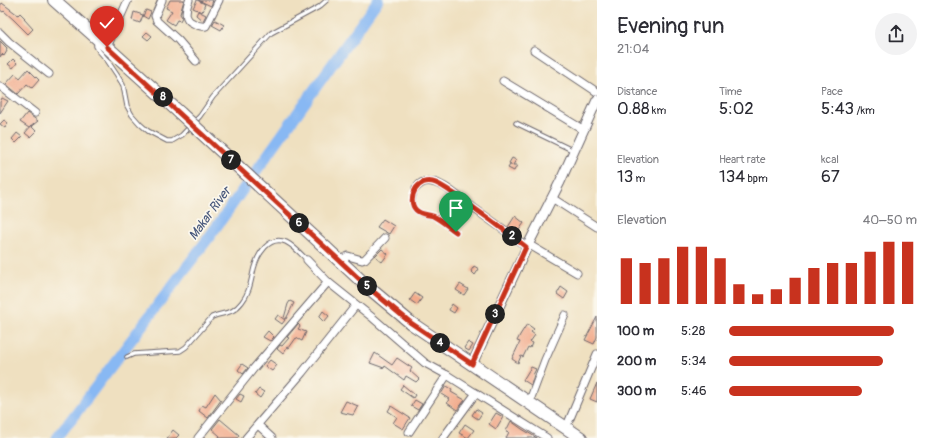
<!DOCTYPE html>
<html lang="en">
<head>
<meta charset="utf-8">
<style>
  :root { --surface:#fff; --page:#f2f2f3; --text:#2b2b33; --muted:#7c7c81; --accent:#c8321e }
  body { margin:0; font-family:Pangolin,sans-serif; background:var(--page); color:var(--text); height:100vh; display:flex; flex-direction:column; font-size:15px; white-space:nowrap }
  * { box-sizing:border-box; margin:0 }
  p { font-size:13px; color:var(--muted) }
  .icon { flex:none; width:22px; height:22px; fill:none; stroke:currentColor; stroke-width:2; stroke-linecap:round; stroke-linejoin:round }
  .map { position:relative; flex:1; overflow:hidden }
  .side { display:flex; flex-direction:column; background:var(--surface); width:340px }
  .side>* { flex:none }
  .pin { position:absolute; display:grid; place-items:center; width:34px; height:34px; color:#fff; margin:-41px -17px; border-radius:50% 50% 50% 0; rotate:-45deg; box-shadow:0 0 4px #0007 }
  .pin .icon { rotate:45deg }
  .km { position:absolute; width:20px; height:20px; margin:-10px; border-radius:50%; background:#222; color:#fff; font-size:11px; line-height:20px; text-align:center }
  .round { display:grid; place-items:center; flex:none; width:42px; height:42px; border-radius:21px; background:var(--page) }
  .summary { display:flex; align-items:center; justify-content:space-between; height:68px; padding:0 20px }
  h1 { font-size:22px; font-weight:600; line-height:30px }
  .metrics { display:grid; grid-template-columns:repeat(3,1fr); gap:6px; height:68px; padding:4px 20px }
  .metrics div { display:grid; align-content:center }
  .metrics b { font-size:17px; font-weight:600 }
  .metrics small { font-size:11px; font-weight:400 }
  .metrics p { font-size:11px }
  .chart { height:112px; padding:8px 20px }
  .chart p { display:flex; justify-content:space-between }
  .chart svg { width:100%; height:72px; margin-top:4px; stroke:var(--accent); stroke-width:6 }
  ul { padding:0 20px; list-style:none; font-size:13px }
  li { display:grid; grid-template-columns:64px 48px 1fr; align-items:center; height:30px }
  li i { height:10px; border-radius:5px; background:var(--accent) }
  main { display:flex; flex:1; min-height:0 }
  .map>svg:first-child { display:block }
</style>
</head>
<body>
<main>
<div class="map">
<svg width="597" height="438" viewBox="0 0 597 438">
  <rect width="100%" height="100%" fill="#fbf7ec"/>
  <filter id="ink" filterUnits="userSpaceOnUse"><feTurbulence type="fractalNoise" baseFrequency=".025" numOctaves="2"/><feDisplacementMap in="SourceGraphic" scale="8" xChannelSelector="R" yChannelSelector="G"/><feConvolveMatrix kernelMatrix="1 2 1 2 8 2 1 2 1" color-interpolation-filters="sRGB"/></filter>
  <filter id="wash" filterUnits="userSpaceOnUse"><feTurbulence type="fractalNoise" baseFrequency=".012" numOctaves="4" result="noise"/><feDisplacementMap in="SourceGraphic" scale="16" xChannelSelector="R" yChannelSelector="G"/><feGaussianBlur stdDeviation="0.9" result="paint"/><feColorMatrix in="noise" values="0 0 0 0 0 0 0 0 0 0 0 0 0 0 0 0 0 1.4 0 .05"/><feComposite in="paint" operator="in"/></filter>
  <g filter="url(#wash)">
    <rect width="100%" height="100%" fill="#efe0c0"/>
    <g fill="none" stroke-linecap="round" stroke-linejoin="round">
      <polyline stroke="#88b8f3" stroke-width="11" points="57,438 207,240 378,0"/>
    </g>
    <g id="blocks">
      <g fill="#f2aa8b">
        <polygon points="170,0 184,0 180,14 182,17 180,21 177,20 174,25 166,20 172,11 166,8"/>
        <polygon points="197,0 205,4 202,12 193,8"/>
        <polygon points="198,0 213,0 211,6"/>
        <polygon points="2,3 18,15 20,13 25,18 24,19 33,29 28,34 14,20 4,11 3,12 0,10 0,6"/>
        <polygon points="146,10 151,12 148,19 143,16"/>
        <polygon points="198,11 206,15 203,21 196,15"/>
        <polygon points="134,12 143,15 140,23 132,20"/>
        <polygon points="215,20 224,25 221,30 212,25"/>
        <polygon points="147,32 152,36 148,40 143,36"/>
        <polygon points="0,41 7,48 6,50 7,51 4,56 2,54 0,57"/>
        <polygon points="13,59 17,63 13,68 8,64"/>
        <polygon points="28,69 39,80 32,88 27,84 18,94 6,84 15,74 20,78"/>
        <polygon points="2,98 8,101 0,113 0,102"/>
        <polygon points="27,113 38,121 29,128 20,122"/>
        <polygon points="4,120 8,123 5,128 0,124"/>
        <polygon points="31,126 36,131 30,137 25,133"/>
        <polygon points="17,133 22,137 16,143 12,139"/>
        <polygon points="512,158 516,160 513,165 517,165 514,171 508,168 510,165 512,165 509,163"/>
        <polygon points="515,216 524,223 517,233 508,227"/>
        <polygon points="383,219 394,226 389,234 377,227"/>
        <polygon points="382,249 388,254 382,262 375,256"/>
        <polygon points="474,266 479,269 475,275 471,271"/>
        <polygon points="460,284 468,289 464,295 456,290"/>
        <polygon points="561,287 568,292 564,299 557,294"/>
        <polygon points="415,293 422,298 417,305 410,300"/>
        <polygon points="290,301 294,303 286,319 284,318 288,304"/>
        <polygon points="452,304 457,308 454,313 449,310"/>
        <polygon points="323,311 329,316 324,322 319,317"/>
        <polygon points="278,315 285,320 282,324 275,319"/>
        <polygon points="597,317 597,337 594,344 585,340"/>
        <polygon points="298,324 300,326 298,329 306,332 302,341 296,338 289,348 287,347 283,354 277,349 280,345 282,346 289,338 287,337"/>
        <polygon points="527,324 534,329 531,332 535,335 530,342 532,343 530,348 528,347 523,357 521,356 518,363 512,359 520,342 517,341 520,335"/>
        <polygon points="268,331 274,337 270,341 263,337"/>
        <polygon points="468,342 473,345 469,351 464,348"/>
        <polygon points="375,353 392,365 397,358 412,368 410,371 419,379 416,382 406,376 404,380 385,366 384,368 370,363"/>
        <polygon points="270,360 277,365 272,371 265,366"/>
        <polygon points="242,364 248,368 243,374 238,370"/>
        <polygon points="531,367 536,369 533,375 534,375 531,385 523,380"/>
        <polygon points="597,383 597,402 590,399"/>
        <polygon points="403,385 415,395 413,398 400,389"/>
        <polygon points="446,386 452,390 451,392 465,400 457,410 447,403 449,399 441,394"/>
        <polygon points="259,389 264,392 260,398 255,394"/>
        <polygon points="215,393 221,400 208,418 199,411 202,405 206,407"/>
        <polygon points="240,394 244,396 241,402 236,399"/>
        <polygon points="415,400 422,404 418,410 411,406"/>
        <polygon points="346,401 358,406 353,415 340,412"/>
        <polygon points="391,406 410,418 403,429 393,423 397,417 388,411"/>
        <polygon points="476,409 482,413 478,419 472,415"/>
        <polygon points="496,413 503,417 496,429 489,424"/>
        <polygon points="220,419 239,435 237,438 218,438 220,436 212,429"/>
        <polygon points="511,421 522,429 537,438 506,438 509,432 506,431"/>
        <polygon points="465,424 474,430 468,438 459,433"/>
        <polygon points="173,430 179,435 176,438 167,438"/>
      </g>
    </g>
  </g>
  <g filter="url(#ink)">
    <use href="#blocks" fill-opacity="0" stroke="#6a646a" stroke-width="1"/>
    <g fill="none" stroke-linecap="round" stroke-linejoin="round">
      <g stroke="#6a646a" stroke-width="5.5">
        <g id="service">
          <polyline points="96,41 96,46 99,51 107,60 117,75 123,85 127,106 132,115 140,124 148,131 167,141 172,141 182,135 200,116 213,97 271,33 319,7 327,0"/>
          <polyline points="516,123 574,151"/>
          <path d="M 416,188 C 413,197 409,208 420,213 C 424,215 428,215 432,216 C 441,219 448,227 456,232"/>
          <path d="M 127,357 L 134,354 L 180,351 L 186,347 L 212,317 C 225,311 231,316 242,302 C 250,292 251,280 254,268 C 258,254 269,235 286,242 C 294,246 301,254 307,260"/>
        </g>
      </g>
      <g stroke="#6a646a" stroke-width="9">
        <g id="minor">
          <polyline points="162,0 155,16 157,21 178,40 196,61"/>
          <path d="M 189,0 C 186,9 183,19 193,23 C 198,26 201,27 206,26 L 219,0"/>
          <polyline points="0,33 9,42 49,74"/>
          <polyline points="107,47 128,0"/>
          <polyline points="534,50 597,92"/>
          <polyline points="503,81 584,130"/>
          <polyline points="0,86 35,113"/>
          <path d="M 416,188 C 420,183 425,180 432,182 C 441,183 454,193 461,199 C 483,215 505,230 527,247"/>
          <polyline points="552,198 597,227"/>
          <polyline points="528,244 577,273"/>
          <polyline points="307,260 328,282 373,318 425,363 447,375 547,438"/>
          <polyline points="340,261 348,256 362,260 365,259 385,238"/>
          <polyline points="529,403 545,360 565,315"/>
          <polyline points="258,425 272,438"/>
          <polyline points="566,428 597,354"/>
          <polyline points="409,432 447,375"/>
          <polyline points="198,438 254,368 328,282"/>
          <polyline points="246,438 302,373 356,305"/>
          <polyline points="443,438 476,393"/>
        </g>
      </g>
      <g stroke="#6a646a" stroke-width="11">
        <polyline id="tertiary" points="472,364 527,247 560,182 597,100"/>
      </g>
      <g stroke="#6a646a" stroke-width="14">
        <g id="primary">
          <polyline points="54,0 107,47 180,113"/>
          <polyline points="326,248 369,288 411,323 581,438"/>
        </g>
      </g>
      <use href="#service" stroke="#fff" stroke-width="3.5"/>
      <use href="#minor" stroke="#fff" stroke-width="7"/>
      <use href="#tertiary" stroke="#fff" stroke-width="9"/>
      <use href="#primary" stroke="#fff" stroke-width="12"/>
      <g stroke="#6a646a" stroke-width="14" stroke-linecap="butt">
        <polyline id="primary-bridge" points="180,113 326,248"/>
      </g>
      <use href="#primary-bridge" stroke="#fff" stroke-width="12"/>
    </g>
  </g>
  <g fill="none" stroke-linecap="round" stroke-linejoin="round" filter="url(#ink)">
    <g stroke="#fff" stroke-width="8">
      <path id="route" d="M 107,47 L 326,248 L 369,288 L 411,323 L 472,364 L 526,247 C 507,232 487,217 467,203 C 457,196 447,188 436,183 C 417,175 406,200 416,210 C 421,215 427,214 433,216 C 441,220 449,227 456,232"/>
    </g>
    <use href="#route" stroke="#c8321e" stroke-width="5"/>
  </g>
  <g text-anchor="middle" stroke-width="3.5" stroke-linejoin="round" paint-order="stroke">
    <g font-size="13" font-style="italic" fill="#46567b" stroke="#fbf7ec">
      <text transform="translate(209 213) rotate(-54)" y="5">Makar River</text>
    </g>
  </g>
</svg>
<div class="pin" style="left:456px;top:232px;background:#1e9e55"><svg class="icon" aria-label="arrive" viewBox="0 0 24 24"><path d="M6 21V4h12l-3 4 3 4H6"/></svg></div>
<div class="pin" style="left:107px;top:47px;background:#d93025"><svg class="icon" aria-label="check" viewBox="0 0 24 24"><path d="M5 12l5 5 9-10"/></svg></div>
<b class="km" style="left:512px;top:236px">2</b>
<b class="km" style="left:495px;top:314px">3</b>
<b class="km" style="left:440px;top:343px">4</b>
<b class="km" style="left:367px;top:286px">5</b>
<b class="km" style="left:299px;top:223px">6</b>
<b class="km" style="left:231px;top:160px">7</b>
<b class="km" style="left:163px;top:97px">8</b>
</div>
<section class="side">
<div class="summary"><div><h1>Evening run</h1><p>21:04</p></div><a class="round"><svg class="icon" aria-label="share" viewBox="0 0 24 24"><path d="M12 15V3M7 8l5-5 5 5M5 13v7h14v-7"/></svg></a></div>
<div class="metrics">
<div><p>Distance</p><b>0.88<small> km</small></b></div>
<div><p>Time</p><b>5:02</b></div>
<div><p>Pace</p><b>5:43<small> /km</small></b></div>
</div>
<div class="metrics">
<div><p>Elevation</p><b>13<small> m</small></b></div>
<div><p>Heart rate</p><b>134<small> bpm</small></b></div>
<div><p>kcal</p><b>67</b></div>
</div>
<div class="chart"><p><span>Elevation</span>40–50 m</p>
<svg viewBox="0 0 160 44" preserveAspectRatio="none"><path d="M5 44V16M15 44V19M25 44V16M35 44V9M45 44V9M55 44V16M65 44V32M75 44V38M85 44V35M95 44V28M105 44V22M115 44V19M125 44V19M135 44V12M145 44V6M155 44V6"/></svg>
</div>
<ul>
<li><b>100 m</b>5:28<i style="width:88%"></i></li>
<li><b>200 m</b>5:34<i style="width:82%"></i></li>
<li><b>300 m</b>5:46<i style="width:71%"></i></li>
</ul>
</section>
</main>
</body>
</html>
